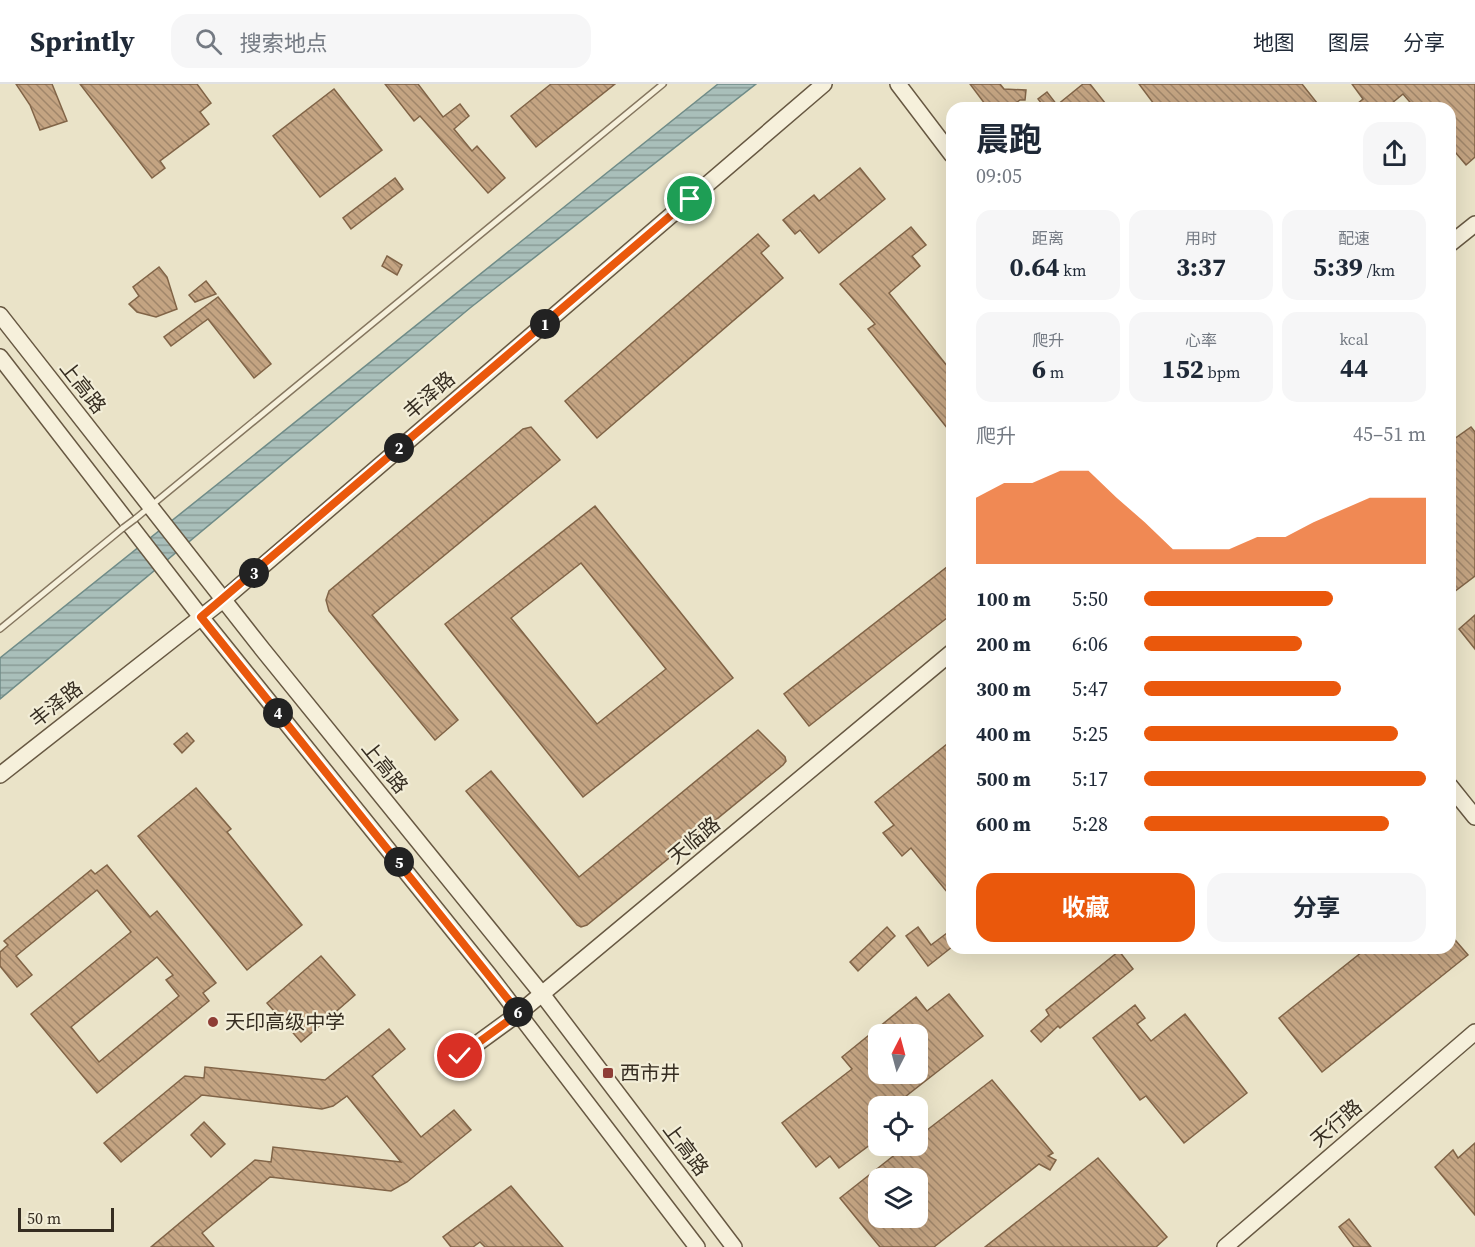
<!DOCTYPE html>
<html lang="zh">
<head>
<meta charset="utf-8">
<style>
  :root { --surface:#fff; --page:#f6f6f7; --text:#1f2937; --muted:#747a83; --line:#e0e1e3; --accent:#ea580c }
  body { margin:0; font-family:"Source Serif 4","Noto Sans SC",serif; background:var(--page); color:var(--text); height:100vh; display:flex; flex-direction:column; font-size:22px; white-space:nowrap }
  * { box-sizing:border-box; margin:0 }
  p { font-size:20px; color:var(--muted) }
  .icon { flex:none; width:33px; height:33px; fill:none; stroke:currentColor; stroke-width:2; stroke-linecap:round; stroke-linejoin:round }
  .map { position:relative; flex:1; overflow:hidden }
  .details { position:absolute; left:946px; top:18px; width:510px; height:852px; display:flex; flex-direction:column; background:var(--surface); border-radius:18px; box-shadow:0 6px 24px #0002 }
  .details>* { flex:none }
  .needle { width:39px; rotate:6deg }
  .fabs { position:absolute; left:868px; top:940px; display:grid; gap:12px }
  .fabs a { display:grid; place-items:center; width:60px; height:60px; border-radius:12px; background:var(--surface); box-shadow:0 6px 24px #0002; font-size:30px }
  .scale { position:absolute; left:18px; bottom:15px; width:96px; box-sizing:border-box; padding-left:6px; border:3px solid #362d21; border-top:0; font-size:16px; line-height:21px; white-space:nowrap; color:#362d21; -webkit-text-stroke:4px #f2edd7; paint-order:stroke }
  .pin { position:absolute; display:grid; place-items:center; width:51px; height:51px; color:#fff; margin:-26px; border:3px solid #fff; border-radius:50%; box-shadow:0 2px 6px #0007 }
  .km { position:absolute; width:30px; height:30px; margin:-15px; border-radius:50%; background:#222; color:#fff; font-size:16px; line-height:30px; text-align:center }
  .round { display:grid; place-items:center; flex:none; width:63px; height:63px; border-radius:18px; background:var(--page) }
  .overview { display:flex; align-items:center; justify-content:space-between; height:102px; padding:0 30px }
  h1 { font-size:33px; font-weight:700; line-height:45px }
  .stats { display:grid; grid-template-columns:repeat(3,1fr); gap:9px; height:102px; padding:6px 30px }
  .stats div { display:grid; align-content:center; border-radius:15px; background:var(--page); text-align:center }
  .stats b { font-size:26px; font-weight:700 }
  .stats small { font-size:16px; font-weight:400 }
  .stats p { font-size:16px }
  .chart { height:168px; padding:12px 30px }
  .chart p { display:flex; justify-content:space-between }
  .chart svg { width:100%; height:108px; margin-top:6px; fill:var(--accent); opacity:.7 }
  .cta { display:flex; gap:12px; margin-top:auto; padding:12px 30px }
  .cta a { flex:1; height:69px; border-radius:18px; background:var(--accent); color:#fff; font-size:24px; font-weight:700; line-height:69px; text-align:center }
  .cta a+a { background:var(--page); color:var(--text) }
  ul { padding:0 30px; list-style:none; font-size:20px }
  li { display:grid; grid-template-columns:96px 72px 1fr; align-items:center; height:45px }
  li i { height:15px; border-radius:8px; background:var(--accent) }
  header { display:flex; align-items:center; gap:36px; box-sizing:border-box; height:84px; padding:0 30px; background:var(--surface); border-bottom:2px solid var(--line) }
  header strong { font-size:28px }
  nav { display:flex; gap:33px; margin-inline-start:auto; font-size:21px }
  .search { width:420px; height:54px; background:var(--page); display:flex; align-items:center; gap:15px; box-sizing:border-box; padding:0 21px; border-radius:18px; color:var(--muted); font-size:22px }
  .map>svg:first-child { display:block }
</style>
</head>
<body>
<header>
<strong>Sprintly</strong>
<div class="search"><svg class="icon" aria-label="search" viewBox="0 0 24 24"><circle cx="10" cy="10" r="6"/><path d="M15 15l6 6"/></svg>搜索地点</div>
<nav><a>地图</a><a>图层</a><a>分享</a></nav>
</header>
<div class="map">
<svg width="1475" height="1163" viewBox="0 0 1475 1163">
  <defs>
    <pattern id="water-rules" width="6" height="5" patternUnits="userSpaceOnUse" patternTransform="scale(1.5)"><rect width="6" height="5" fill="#a9bfba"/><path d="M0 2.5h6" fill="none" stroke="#8a9c97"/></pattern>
    <pattern id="building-back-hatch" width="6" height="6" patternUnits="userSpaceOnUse" patternTransform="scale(1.5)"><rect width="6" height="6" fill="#c4a482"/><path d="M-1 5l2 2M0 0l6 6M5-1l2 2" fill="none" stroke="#a0866a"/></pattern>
  </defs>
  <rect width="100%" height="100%" fill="#eae3c8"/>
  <polygon fill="url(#water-rules)" stroke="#708c88" stroke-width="1.5" points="718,0 756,0 470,224 0,615 0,574"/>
  <g fill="url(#building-back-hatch)" stroke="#816447" stroke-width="1.5" fill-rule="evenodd">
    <polygon points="16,0 52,0 67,37 40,46 30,21"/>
    <polygon points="80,0 197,0 211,19 200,28 209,40 160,77 165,84 152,94"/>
    <polygon points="385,0 418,0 443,33 460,20 469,32 454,45 472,67 477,62 505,94 488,109 420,32 414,37"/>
    <polygon points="551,0 615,0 536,63 511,32"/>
    <polygon points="970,0 1000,0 1004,5 1026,6 1025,16 1020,16 1009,24 988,24"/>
    <polygon points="1083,0 1090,0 1109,24 1045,24 1038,15 1047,8 1057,21"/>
    <polygon points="1139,0 1302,0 1321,24 1157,24"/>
    <polygon points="1352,0 1475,0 1475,73 1466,81 1450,62 1450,24 1415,24 1403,10 1386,24 1352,24 1363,15"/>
    <polygon points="334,5 382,66 320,113 273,52"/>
    <polygon points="860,84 885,115 819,169 800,146 795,150 783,136 814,111 819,117"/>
    <polygon points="395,94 403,105 351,145 343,134"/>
    <polygon points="911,143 926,161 912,172 920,182 889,209 952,288 952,350 868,245 875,240 840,200"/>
    <polygon points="758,150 769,162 761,169 783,194 597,354 565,317"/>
    <polygon points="387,172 402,181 397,191 382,182"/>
    <polygon points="159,183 167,193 177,225 156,233 137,228 129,220 139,212 133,203"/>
    <polygon points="206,197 216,210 195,218 189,211"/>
    <polygon points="218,213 271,280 254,294 208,235 171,262 164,253"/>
    <polygon points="531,343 560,376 372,531 458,636 435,656 329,527 326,516 329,507 523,345"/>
    <polygon points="1471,343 1475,348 1475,492 1450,511 1450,358"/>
    <path d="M 595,422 L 733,594 L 583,713 L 445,540 ZM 581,479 L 666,585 L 597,640 L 511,534 Z"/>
    <polygon points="952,479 952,530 809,642 784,610"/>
    <polygon points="1475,531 1475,565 1459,545"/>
    <polygon points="758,646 785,673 786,677 783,681 587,841 581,843 577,841 466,707 491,687 579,793"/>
    <polygon points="187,649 194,657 182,669 174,660"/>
    <polygon points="952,656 952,814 911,764 902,772 883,749 894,741 875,718"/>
    <polygon points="196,704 231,745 227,748 302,841 247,886 138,752"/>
    <path d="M 107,781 L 150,833 L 157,827 L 216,899 L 203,909 L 209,917 L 97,1009 L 31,930 L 131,848 L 97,806 L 16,872 L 32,891 L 17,903 L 0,882 L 0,868 L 8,861 L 4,857 L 91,786 L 95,790 ZM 157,873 L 173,891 L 166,896 L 179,912 L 99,978 L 71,943 Z"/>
    <polygon points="887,843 895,852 858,887 850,878"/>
    <polygon points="918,843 931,861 947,849 952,857 952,863 928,882 906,852"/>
    <polygon points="1450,850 1468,871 1322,988 1279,934 1367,864 1450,864"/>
    <polygon points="1119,867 1133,885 1060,944 1058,942 1041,958 1031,947 1049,931 1046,926"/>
    <polygon points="321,872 355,911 301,958 267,919"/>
    <path d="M 949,910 L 983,952 L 892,1023 L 879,1023 L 879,1054 L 839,1084 L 830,1072 L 816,1083 L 782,1039 L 852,985 L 842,973 L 916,913 L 927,927 ZM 879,951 L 918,951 L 918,990 L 879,990 Z"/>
    <polygon points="1135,921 1145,934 1137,940 1151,957 1185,930 1247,1009 1184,1059 1146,1012 1140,1016 1093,954"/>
    <polygon points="389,945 405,965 372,992 421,1053 454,1026 471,1046 407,1098 391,1107 270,1093 202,1149 214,1163 151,1163 255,1076 271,1078 273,1063 401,1078 347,1012 333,1022 322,1025 202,1011 121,1078 104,1059 185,992 204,994 205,983 325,996"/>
    <path d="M 992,996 L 1053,1069 L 1048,1072 L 1056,1076 L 1050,1086 L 1039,1080 L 934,1163 L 880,1163 L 840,1114 L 906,1062 L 918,1062 L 918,1053 ZM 879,1095 L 918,1095 L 918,1134 L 879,1134 Z"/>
    <polygon points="204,1038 225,1060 211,1073 191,1051"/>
    <polygon points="1475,1059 1475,1131 1435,1083 1453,1066 1458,1074"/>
    <polygon points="1098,1074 1167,1153 1156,1163 985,1163"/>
    <polygon points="511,1102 563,1163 485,1163 480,1158 473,1163 451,1163 443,1153"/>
    <polygon points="1349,1135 1371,1163 1354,1163 1339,1143"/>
  </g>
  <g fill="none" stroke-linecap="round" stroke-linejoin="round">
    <g stroke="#85765f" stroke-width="8">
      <g id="lane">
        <polyline points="135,435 663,0"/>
        <polyline points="0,545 123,444"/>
      </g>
    </g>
    <g stroke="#675842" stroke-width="18">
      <g id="secondary">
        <polyline points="898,0 952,71"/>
        <polyline points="1450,160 1475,140"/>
        <polyline points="0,231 263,566 542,910 734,1163"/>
        <polyline points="0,273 201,533 489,891 697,1163"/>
        <polyline points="0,691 223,516 824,0"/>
        <polyline points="1450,702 1475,733"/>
        <polyline points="460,972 519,929 952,568"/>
        <polyline points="1225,1163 1475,948"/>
      </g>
    </g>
    <use href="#lane" stroke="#f6f0db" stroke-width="5"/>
    <use href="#secondary" stroke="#f6f0db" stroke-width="15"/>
    <g stroke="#85765f" stroke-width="8" stroke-linecap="butt">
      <polyline id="lane-bridge" points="123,444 135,435"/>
    </g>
    <use href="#lane-bridge" stroke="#f6f0db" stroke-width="5"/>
  </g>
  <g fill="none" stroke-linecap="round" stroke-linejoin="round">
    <g stroke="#fff" stroke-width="12">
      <polyline id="route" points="460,972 519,929 201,533 690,115"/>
    </g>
    <use href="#route" stroke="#ea580c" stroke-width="8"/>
  </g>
  <g fill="#8e3d35" stroke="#f2edd7" stroke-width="2">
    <circle cx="213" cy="938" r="6"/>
    <rect x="602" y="983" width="12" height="12" rx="3"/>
  </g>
  <g text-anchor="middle" stroke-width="4.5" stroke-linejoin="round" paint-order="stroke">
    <g font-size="20" fill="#362d21" stroke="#f2edd7">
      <text transform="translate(83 303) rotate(52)" y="7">上高路</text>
      <text transform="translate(429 311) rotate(-41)" y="7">丰泽路</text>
      <text transform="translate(56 620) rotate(-38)" y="7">丰泽路</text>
      <text transform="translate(385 683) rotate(51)" y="7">上高路</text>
      <text transform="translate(694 756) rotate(-40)" y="7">天临路</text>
      <text transform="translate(1336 1039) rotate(-41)" y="7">天行路</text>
      <text transform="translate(686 1065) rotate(53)" y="7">上高路</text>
    </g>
    <g font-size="20" fill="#362d21" stroke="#f2edd7" text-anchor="start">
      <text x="225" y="945">天印高级中学</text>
      <text x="620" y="996">西市井</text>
    </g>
  </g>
</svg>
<div class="fabs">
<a><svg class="needle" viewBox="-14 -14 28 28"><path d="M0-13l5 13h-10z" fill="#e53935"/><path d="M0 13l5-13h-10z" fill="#747a83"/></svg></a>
<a><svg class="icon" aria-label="locate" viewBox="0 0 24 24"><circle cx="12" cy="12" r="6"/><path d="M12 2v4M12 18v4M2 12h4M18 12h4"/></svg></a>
<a><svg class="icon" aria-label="layers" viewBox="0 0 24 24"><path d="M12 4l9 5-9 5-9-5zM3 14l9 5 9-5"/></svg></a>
</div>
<div class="scale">50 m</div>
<div class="pin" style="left:690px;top:115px;background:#1e9e55"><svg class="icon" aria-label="arrive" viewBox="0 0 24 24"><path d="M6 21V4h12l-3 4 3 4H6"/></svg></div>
<div class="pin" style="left:460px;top:972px;background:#d93025"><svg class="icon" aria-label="check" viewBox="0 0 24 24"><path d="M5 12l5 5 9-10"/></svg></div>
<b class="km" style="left:545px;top:240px">1</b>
<b class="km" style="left:399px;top:364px">2</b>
<b class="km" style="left:254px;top:489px">3</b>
<b class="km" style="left:278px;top:629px">4</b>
<b class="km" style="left:399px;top:778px">5</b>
<b class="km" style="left:518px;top:928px">6</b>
<section class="details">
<div class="overview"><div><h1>晨跑</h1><p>09:05</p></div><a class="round"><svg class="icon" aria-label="share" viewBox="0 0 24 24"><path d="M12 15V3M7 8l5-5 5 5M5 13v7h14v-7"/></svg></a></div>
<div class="stats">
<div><p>距离</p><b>0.64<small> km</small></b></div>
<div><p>用时</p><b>3:37</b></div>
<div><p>配速</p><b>5:39<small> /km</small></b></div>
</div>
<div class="stats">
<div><p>爬升</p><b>6<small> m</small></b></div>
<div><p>心率</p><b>152<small> bpm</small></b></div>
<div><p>kcal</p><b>44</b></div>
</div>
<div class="chart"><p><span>爬升</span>45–51 m</p>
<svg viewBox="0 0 160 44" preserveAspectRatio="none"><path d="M0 44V17L10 11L20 11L30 6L40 6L50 17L60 27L70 38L80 38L90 38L100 33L110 33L120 27L130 22L140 17L150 17L160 17V44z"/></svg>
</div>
<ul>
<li><b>100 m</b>5:50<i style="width:67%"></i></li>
<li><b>200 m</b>6:06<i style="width:56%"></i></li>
<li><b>300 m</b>5:47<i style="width:70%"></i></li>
<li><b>400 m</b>5:25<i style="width:90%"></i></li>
<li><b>500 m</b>5:17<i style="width:100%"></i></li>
<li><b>600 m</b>5:28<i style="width:87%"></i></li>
</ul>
<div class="cta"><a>收藏</a><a>分享</a></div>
</section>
</div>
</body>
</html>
